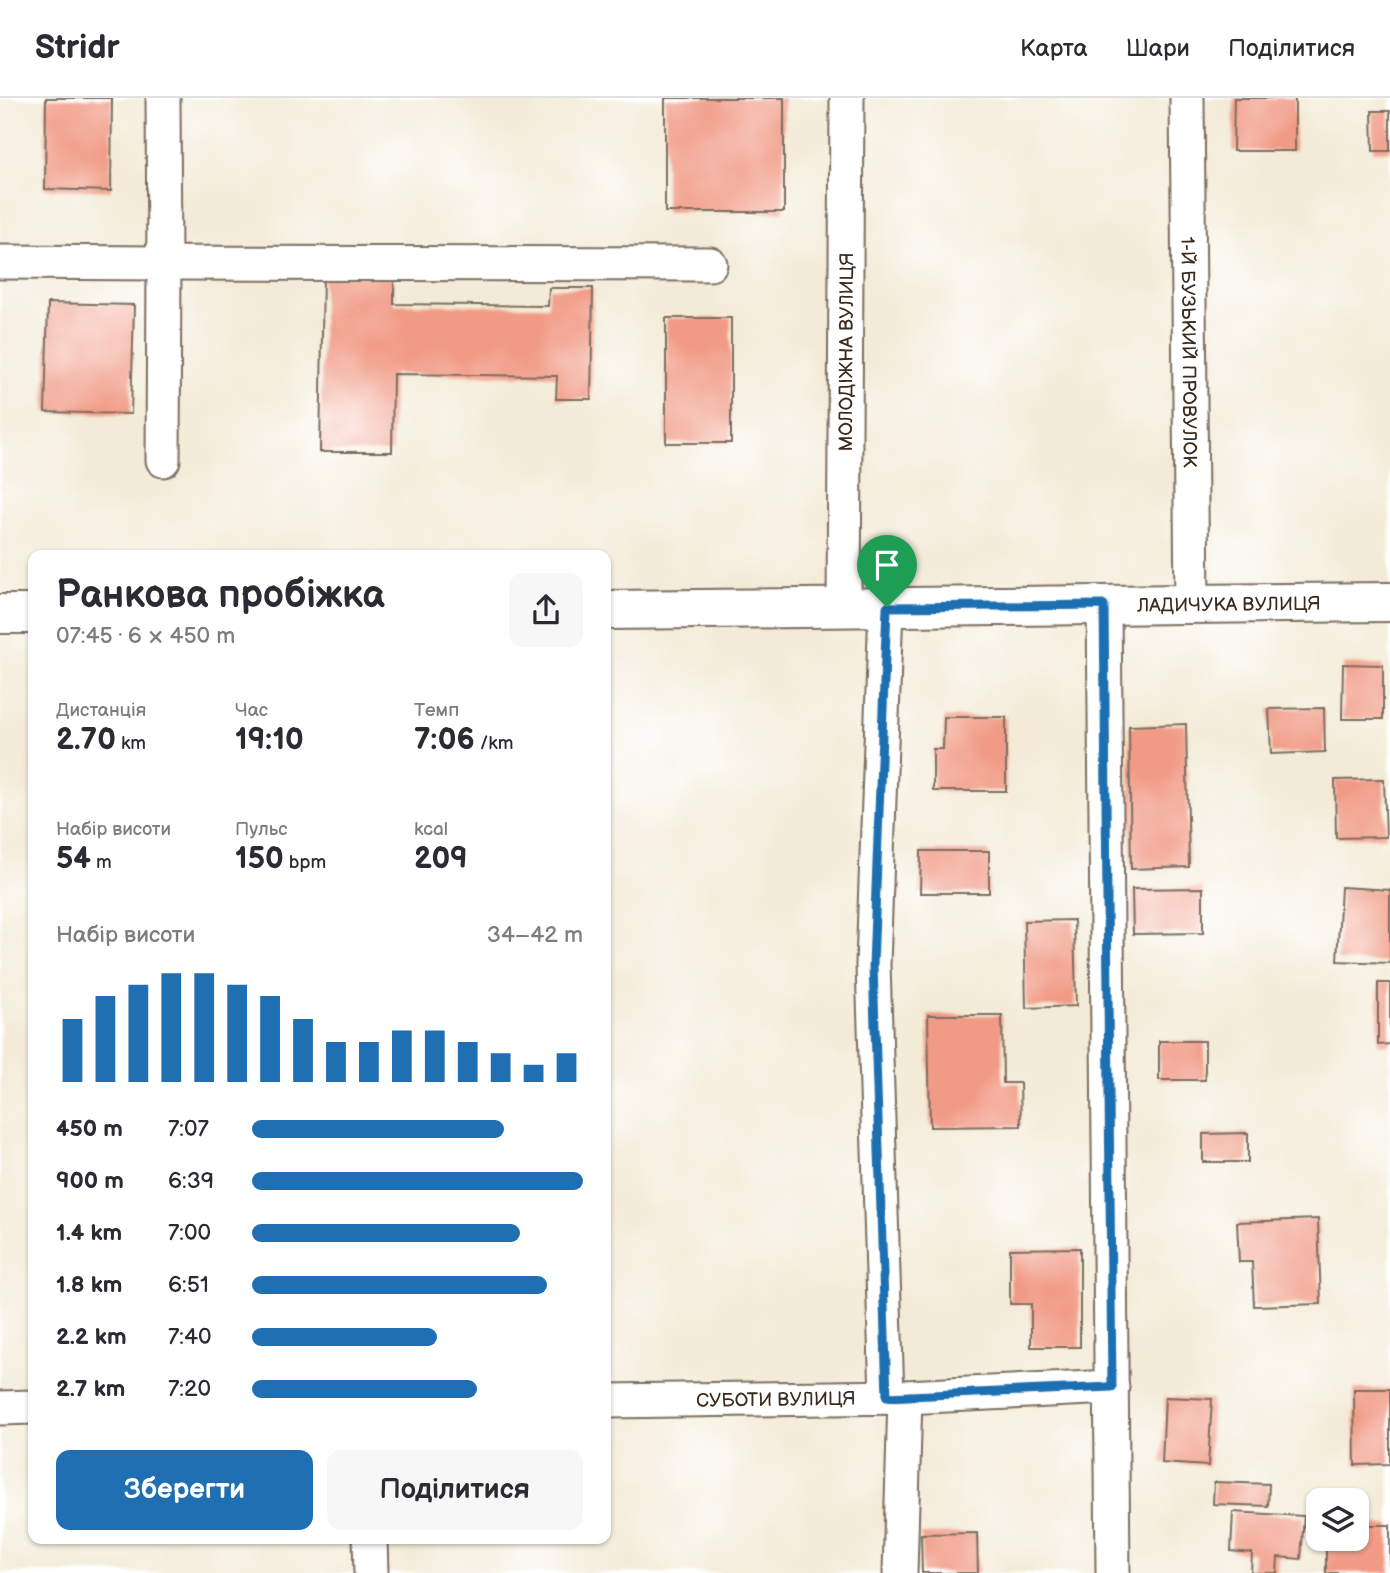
<!DOCTYPE html>
<html lang="uk">
<head>
<meta charset="utf-8">
<style>
  :root { --surface:#fff; --page:#f7f7f7; --text:#2b2b33; --muted:#7c7c81; --line:#e1e1e2; --accent:#1f6fb2 }
  body { margin:0; font-family:"Balsamiq Sans",sans-serif; background:var(--page); color:var(--text); height:100vh; display:flex; flex-direction:column; font-size:26px; white-space:nowrap }
  * { box-sizing:border-box; margin:0 }
  p { font-size:23px; color:var(--muted) }
  .icon { flex:none; width:38px; height:38px; fill:none; stroke:currentColor; stroke-width:2; stroke-linecap:round; stroke-linejoin:round }
  .map { position:relative; flex:1; overflow:hidden }
  .side { position:absolute; left:28px; top:452px; width:583px; height:994px; display:flex; flex-direction:column; background:var(--surface); border-radius:14px; box-shadow:0 2px 5px #0004 }
  .side>* { flex:none }
  .tools { position:absolute; left:1306px; top:1390px; display:grid; gap:14px }
  .tools a { display:grid; place-items:center; width:63px; height:63px; border-radius:14px; background:var(--surface); box-shadow:0 2px 5px #0004; font-size:35px }
  .pin { position:absolute; display:grid; place-items:center; width:60px; height:60px; color:#fff; margin:-72px -30px; border-radius:50% 50% 50% 0; rotate:-45deg; box-shadow:0 0 7px #0007 }
  .pin .icon { rotate:45deg }
  .round { display:grid; place-items:center; flex:none; width:74px; height:74px; border-radius:14px; background:var(--page) }
  .headline { display:flex; align-items:center; justify-content:space-between; height:119px; padding:0 28px }
  h1 { font-size:38px; font-weight:700; line-height:52px }
  .stats { display:grid; grid-template-columns:repeat(3,1fr); gap:10px; height:119px; padding:7px 28px }
  .stats div { display:grid; align-content:center }
  .stats b { font-size:30px; font-weight:700 }
  .stats small { font-size:19px; font-weight:400 }
  .stats p { font-size:19px }
  .chart { height:196px; padding:14px 28px }
  .chart p { display:flex; justify-content:space-between }
  .chart svg { width:100%; height:126px; margin-top:7px; stroke:var(--accent); stroke-width:6 }
  .primary-button { display:flex; gap:14px; margin-top:auto; padding:14px 28px }
  .primary-button a { flex:1; height:80px; border-radius:14px; background:var(--accent); color:#fff; font-size:28px; font-weight:700; line-height:80px; text-align:center }
  .primary-button a+a { background:var(--page); color:var(--text) }
  ul { padding:0 28px; list-style:none; font-size:23px }
  li { display:grid; grid-template-columns:112px 84px 1fr; align-items:center; height:52px }
  li i { height:18px; border-radius:9px; background:var(--accent) }
  header { display:flex; align-items:center; gap:42px; box-sizing:border-box; height:98px; padding:0 35px; background:var(--surface); border-bottom:2px solid var(--line) }
  header strong { font-size:33px }
  nav { display:flex; gap:38px; margin-inline-start:auto; font-size:24px }
  .map>svg:first-child { display:block }
</style>
</head>
<body>
<header>
<strong>Stridr</strong>
<nav><a>Карта</a><a>Шари</a><a>Поділитися</a></nav>
</header>
<div class="map">
<svg width="1390" height="1475" viewBox="0 0 1390 1475">
  <rect width="100%" height="100%" fill="#fff"/>
  <filter id="ink" filterUnits="userSpaceOnUse"><feTurbulence type="fractalNoise" baseFrequency=".0143" numOctaves="2"/><feDisplacementMap in="SourceGraphic" scale="14" xChannelSelector="R" yChannelSelector="G"/><feConvolveMatrix kernelMatrix="1 2 1 2 8 2 1 2 1" color-interpolation-filters="sRGB"/></filter>
  <filter id="wash" filterUnits="userSpaceOnUse"><feTurbulence type="fractalNoise" baseFrequency=".00686" numOctaves="4" result="noise"/><feDisplacementMap in="SourceGraphic" scale="28" xChannelSelector="R" yChannelSelector="G"/><feGaussianBlur stdDeviation="1.57" result="paint"/><feColorMatrix in="noise" values="0 0 0 0 0 0 0 0 0 0 0 0 0 0 0 0 0 1.4 0 .05"/><feComposite in="paint" operator="in"/></filter>
  <g filter="url(#wash)">
    <rect width="100%" height="100%" fill="#f3ebd7"/>
    <g id="blocks">
      <g fill="#f19b86">
        <polygon points="46,0 112,0 111,93 45,91"/>
        <rect x="665" y="0" width="119" height="114"/>
        <polygon points="1234,0 1295,0 1295,53 1233,53"/>
        <polygon points="1372,13 1390,13 1390,53 1373,53"/>
        <polygon points="323,177 394,178 394,206 548,208 549,190 593,190 591,301 556,301 557,278 393,276 392,354 320,354"/>
        <polygon points="48,205 134,207 131,316 45,314"/>
        <rect x="666" y="220" width="65" height="125"/>
        <polygon points="1343,566 1383,567 1383,621 1342,621"/>
        <polygon points="1324,610 1325,654 1271,656 1269,611"/>
        <polygon points="944,619 1006,619 1006,693 933,693 933,651 943,651"/>
        <polygon points="1186,626 1189,769 1131,771 1129,628"/>
        <polygon points="1384,681 1386,739 1336,740 1335,682"/>
        <polygon points="921,753 989,753 989,795 920,795"/>
        <polygon points="1341,789 1390,792 1390,865 1337,863"/>
        <polygon points="1203,790 1203,835 1133,836 1132,791"/>
        <polygon points="1074,822 1076,908 1026,910 1024,823"/>
        <polygon points="1378,885 1390,885 1390,946 1378,947"/>
        <polygon points="928,917 1002,917 1003,985 1020,985 1021,1028 930,1029"/>
        <rect x="1159" y="943" width="46" height="39"/>
        <polygon points="1248,1035 1248,1064 1203,1064 1203,1036"/>
        <polygon points="1318,1121 1321,1206 1254,1208 1252,1164 1239,1164 1237,1124"/>
        <polygon points="1080,1150 1080,1249 1031,1249 1031,1206 1010,1206 1010,1151"/>
        <polygon points="1354,1291 1390,1291 1390,1366 1355,1367"/>
        <polygon points="1165,1299 1212,1301 1208,1368 1162,1365"/>
        <polygon points="1214,1384 1269,1386 1268,1408 1213,1406"/>
        <polygon points="1233,1414 1304,1418 1301,1461 1278,1459 1277,1475 1251,1475 1252,1455 1231,1453"/>
        <polygon points="1356,1427 1390,1427 1390,1475 1326,1475 1326,1440 1356,1440"/>
        <polygon points="977,1435 978,1475 922,1475 921,1436"/>
      </g>
    </g>
  </g>
  <g filter="url(#ink)">
    <use href="#blocks" fill-opacity="0" stroke="#7b6e5f" stroke-width="2"/>
    <g fill="none" stroke-linecap="round" stroke-linejoin="round">
      <g stroke="#7b6e5f" stroke-width="37">
        <g id="minor">
          <polyline points="163,0 164,165 710,166"/>
          <path id="s1" d="M 1187,0 L 1192,506"/>
          <polyline points="0,164 164,165 163,362"/>
          <polyline points="1104,507 1113,1475"/>
          <polyline points="886,509 873,867 887,1299"/>
          <path id="s2" d="M 844,510 L 847,0"/>
          <path id="s3" d="M 606,1303 L 905,1299 L 1112,1289"/>
          <polyline points="0,1310 33,1309"/>
          <polyline points="370,1440 371,1475"/>
          <polyline points="900,1475 905,1299"/>
        </g>
      </g>
      <g stroke="#7b6e5f" stroke-width="42">
        <g id="tertiary">
          <path id="s4" d="M 606,512 L 1390,504"/>
          <polyline points="0,516 33,516"/>
        </g>
      </g>
      <use href="#minor" stroke="#fff" stroke-width="33"/>
      <use href="#tertiary" stroke="#fff" stroke-width="38"/>
    </g>
  </g>
  <g fill="none" stroke-linecap="round" stroke-linejoin="round" filter="url(#ink)">
    <g stroke="#fff" stroke-width="14">
      <polygon id="route" points="1104,507 1112,1289 887,1299 873,867 887,509"/>
    </g>
    <use href="#route" stroke="#1f6fb2" stroke-width="9"/>
  </g>
  <g text-anchor="middle" stroke-width="6" stroke-linejoin="round" paint-order="stroke">
    <g font-size="19" fill="#3b2a1e" stroke="#fff">
      <text dy="7" stroke="none"><textPath href="#s1" startOffset="254">1-Й БУЗЬКИЙ ПРОВУЛОК</textPath></text>
      <text dy="7" stroke="none"><textPath href="#s2" startOffset="256">МОЛОДІЖНА ВУЛИЦЯ</textPath></text>
      <text dy="7" stroke="none"><textPath href="#s4" startOffset="623">ЛАДИЧУКА ВУЛИЦЯ</textPath></text>
      <text dy="7" stroke="none"><textPath href="#s3" startOffset="170">СУБОТИ ВУЛИЦЯ</textPath></text>
    </g>
  </g>
</svg>
<div class="tools">
<a><svg class="icon" aria-label="layers" viewBox="0 0 24 24"><path d="M12 4l9 5-9 5-9-5zM3 14l9 5 9-5"/></svg></a>
</div>
<div class="pin" style="left:887px;top:509px;background:#1e9e55"><svg class="icon" aria-label="arrive" viewBox="0 0 24 24"><path d="M6 21V4h12l-3 4 3 4H6"/></svg></div>
<section class="side">
<div class="headline"><div><h1>Ранкова пробіжка</h1><p>07:45 · 6 × 450 m</p></div><a class="round"><svg class="icon" aria-label="share" viewBox="0 0 24 24"><path d="M12 15V3M7 8l5-5 5 5M5 13v7h14v-7"/></svg></a></div>
<div class="stats">
<div><p>Дистанція</p><b>2.70<small> km</small></b></div>
<div><p>Час</p><b>19:10</b></div>
<div><p>Темп</p><b>7:06<small> /km</small></b></div>
</div>
<div class="stats">
<div><p>Набір висоти</p><b>54<small> m</small></b></div>
<div><p>Пульс</p><b>150<small> bpm</small></b></div>
<div><p>kcal</p><b>209</b></div>
</div>
<div class="chart"><p><span>Набір висоти</span>34–42 m</p>
<svg viewBox="0 0 160 44" preserveAspectRatio="none"><path d="M5 44V22M15 44V14M25 44V10M35 44V6M45 44V6M55 44V10M65 44V14M75 44V22M85 44V30M95 44V30M105 44V26M115 44V26M125 44V30M135 44V34M145 44V38M155 44V34"/></svg>
</div>
<ul>
<li><b>450 m</b>7:07<i style="width:76%"></i></li>
<li><b>900 m</b>6:39<i style="width:100%"></i></li>
<li><b>1.4 km</b>7:00<i style="width:81%"></i></li>
<li><b>1.8 km</b>6:51<i style="width:89%"></i></li>
<li><b>2.2 km</b>7:40<i style="width:56%"></i></li>
<li><b>2.7 km</b>7:20<i style="width:68%"></i></li>
</ul>
<div class="primary-button"><a>Зберегти</a><a>Поділитися</a></div>
</section>
</div>
</body>
</html>
